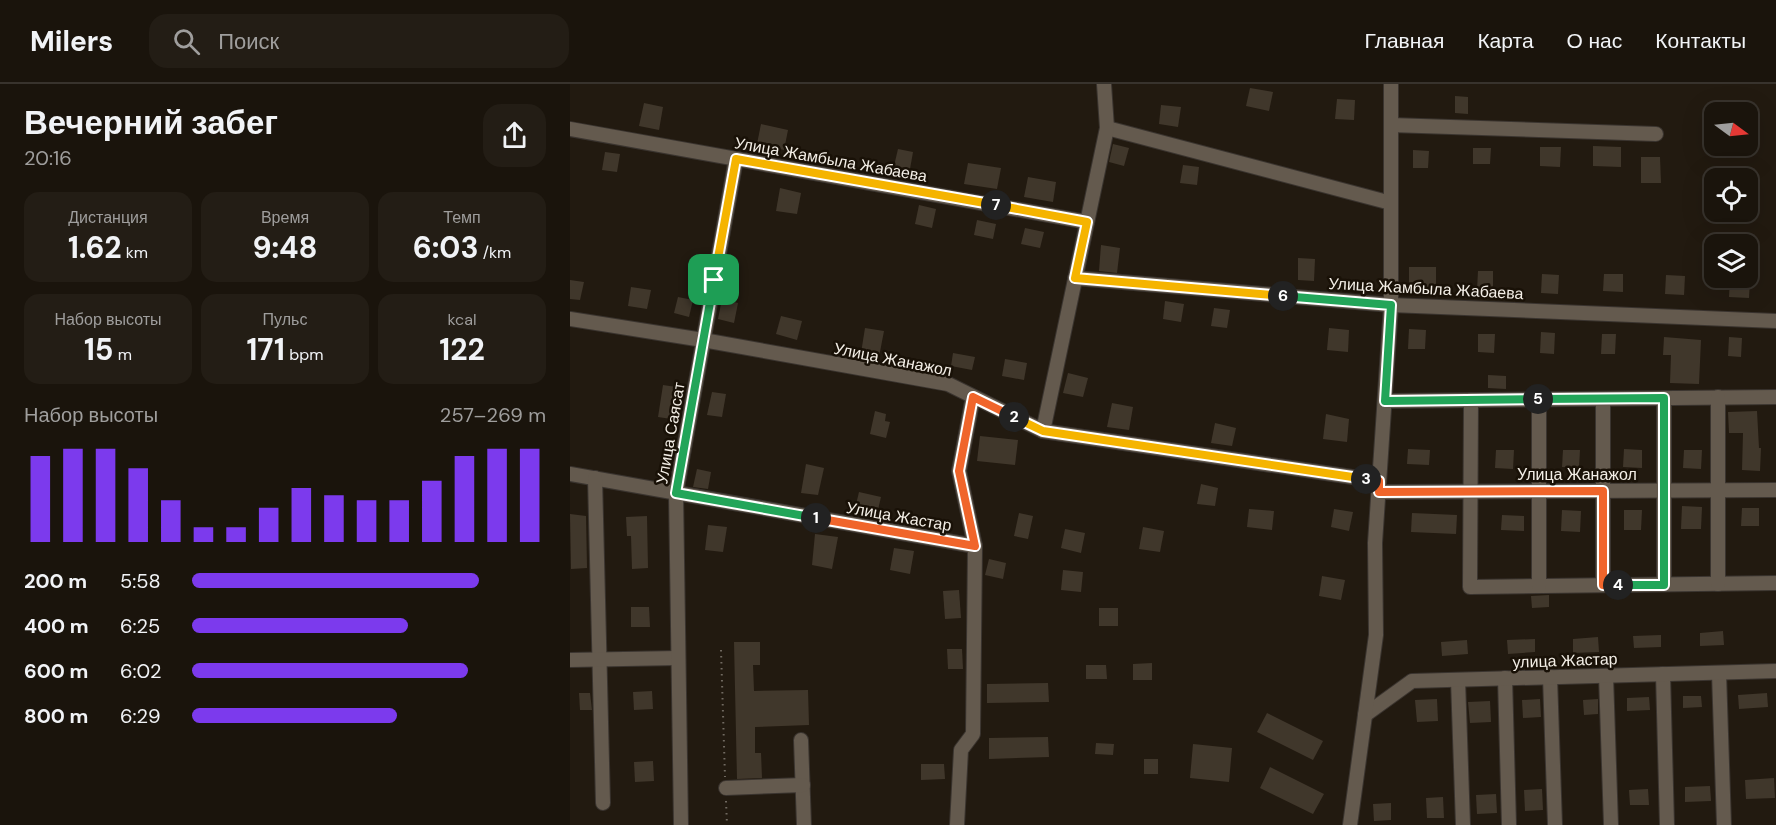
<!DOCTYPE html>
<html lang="ru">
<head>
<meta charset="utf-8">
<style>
  :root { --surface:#1a140c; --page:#231d15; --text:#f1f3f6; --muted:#9f9e9d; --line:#38332d; --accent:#7c3aed }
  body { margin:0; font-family:"DM Sans",sans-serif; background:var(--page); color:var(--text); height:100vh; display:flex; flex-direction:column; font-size:22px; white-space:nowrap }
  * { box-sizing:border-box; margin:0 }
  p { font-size:20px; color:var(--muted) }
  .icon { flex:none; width:33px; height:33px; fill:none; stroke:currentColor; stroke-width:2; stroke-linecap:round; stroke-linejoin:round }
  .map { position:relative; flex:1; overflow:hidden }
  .drawer { display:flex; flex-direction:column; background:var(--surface); width:570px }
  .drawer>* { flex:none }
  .needle { width:39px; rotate:105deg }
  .tools { position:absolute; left:1134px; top:18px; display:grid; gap:12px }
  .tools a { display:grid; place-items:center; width:54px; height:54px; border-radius:12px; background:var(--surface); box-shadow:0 6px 24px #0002,0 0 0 2px var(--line); font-size:30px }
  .pin { position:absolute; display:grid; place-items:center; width:51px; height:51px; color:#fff; margin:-26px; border-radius:12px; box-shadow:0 3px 9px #0006 }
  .km { position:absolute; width:30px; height:30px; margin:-15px; border-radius:50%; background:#222; color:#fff; font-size:16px; line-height:30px; text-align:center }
  .round { display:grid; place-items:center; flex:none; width:63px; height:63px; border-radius:18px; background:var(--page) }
  .head { display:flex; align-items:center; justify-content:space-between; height:102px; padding:0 24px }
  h1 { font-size:33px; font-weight:700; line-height:45px }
  .stats { display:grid; grid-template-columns:repeat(3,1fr); gap:9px; height:102px; padding:6px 24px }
  .stats div { display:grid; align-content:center; border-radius:15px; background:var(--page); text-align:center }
  .stats b { font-size:30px; font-weight:700 }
  .stats small { font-size:16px; font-weight:400 }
  .stats p { font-size:16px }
  .chart { height:168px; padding:12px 24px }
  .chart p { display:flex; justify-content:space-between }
  .chart svg { width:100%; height:108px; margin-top:6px; stroke:var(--accent); stroke-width:6 }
  ul { padding:0 24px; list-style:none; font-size:20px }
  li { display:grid; grid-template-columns:96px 72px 1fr; align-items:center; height:45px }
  li i { height:15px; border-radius:8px; background:var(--accent) }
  header { display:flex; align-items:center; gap:36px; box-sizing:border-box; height:84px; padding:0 30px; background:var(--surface); border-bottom:2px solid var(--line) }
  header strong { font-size:28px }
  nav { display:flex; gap:33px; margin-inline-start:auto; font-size:21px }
  .search { width:420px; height:54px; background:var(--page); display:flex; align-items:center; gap:15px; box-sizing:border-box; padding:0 21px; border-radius:18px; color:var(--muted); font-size:22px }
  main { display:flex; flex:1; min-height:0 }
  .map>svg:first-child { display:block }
</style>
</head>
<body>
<header>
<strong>Milers</strong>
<div class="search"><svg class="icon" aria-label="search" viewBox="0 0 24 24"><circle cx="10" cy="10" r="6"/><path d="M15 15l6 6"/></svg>Поиск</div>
<nav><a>Главная</a><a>Карта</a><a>О нас</a><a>Контакты</a></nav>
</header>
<main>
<section class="drawer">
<div class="head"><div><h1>Вечерний забег</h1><p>20:16</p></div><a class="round"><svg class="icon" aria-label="share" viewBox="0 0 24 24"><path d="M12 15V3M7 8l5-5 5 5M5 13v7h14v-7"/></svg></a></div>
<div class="stats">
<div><p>Дистанция</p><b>1.62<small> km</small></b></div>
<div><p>Время</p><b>9:48</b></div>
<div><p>Темп</p><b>6:03<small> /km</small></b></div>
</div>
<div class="stats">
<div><p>Набор высоты</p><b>15<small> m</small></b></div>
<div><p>Пульс</p><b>171<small> bpm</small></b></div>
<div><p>kcal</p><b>122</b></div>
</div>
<div class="chart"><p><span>Набор высоты</span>257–269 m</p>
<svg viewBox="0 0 160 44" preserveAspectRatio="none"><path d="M5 44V9M15 44V6M25 44V6M35 44V14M45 44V27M55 44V38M65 44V38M75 44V30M85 44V22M95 44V25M105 44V27M115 44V27M125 44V19M135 44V9M145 44V6M155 44V6"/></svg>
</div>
<ul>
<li><b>200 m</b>5:58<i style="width:81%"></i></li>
<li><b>400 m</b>6:25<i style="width:61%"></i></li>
<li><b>600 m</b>6:02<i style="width:78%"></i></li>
<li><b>800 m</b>6:29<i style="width:58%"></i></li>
</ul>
</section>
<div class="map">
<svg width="1206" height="741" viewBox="0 0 1206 741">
  <rect width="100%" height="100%" fill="#221a10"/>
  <g fill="#40372b">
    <polygon points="680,4 703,8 699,27 676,22"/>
    <polygon points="885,12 898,13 898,30 885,29"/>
    <polygon points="767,15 785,16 784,36 765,35"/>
    <polygon points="74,19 93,23 89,46 69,42"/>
    <polygon points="591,21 611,23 608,43 589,40"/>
    <polygon points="191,40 218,46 214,66 187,60"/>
    <polygon points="543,60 559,64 554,82 539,78"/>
    <polygon points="1023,62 1051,63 1051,83 1023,82"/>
    <polygon points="970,63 991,63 990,83 970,82"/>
    <polygon points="903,64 921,64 920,80 903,80"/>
    <polygon points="328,65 343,68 340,85 324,82"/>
    <polygon points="843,66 859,67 858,84 843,84"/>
    <polygon points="35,68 50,70 47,88 32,86"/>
    <polygon points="1071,73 1090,73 1091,99 1071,99"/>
    <polygon points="398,79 431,84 427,105 394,100"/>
    <polygon points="613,81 629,83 627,101 610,99"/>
    <polygon points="458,93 486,98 483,118 454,113"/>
    <polygon points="210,104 231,109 227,130 206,127"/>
    <polygon points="349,121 366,125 362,144 345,140"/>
    <polygon points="407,136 426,140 423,155 404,151"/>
    <polygon points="455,144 474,148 470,164 451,160"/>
    <polygon points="531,161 550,164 547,189 529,187"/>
    <polygon points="728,174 745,175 744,197 728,196"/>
    <rect x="839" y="183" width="27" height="22"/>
    <polygon points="908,187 923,187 923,208 907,206"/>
    <polygon points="972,190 989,191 988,210 971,209"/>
    <polygon points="1034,190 1053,190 1053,208 1033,207"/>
    <polygon points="1096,191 1115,192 1114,211 1095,210"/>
    <polygon points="1160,194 1180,194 1179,214 1159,213"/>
    <polygon points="0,196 14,198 10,216 0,215"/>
    <polygon points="61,203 81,206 77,225 58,222"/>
    <polygon points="108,213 123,216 119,233 104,229"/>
    <polygon points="152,215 168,219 164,239 148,235"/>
    <polygon points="595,217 614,220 611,238 593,235"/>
    <polygon points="644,224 660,226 657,244 641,242"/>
    <polygon points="211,232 232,237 227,256 206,250"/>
    <polygon points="295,244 314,247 309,273 291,269"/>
    <polygon points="759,244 779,246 778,268 757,266"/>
    <polygon points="839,245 856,246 855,265 838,265"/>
    <polygon points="971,248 985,249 984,270 970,269"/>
    <polygon points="908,250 925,250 924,269 908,268"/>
    <polygon points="1032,250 1046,250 1045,270 1031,270"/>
    <polygon points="1094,253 1131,256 1129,300 1100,299 1101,271 1093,271"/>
    <polygon points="1159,253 1172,254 1171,273 1158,272"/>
    <polygon points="383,269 405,273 402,286 381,282"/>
    <polygon points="435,275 457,279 454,296 432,292"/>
    <polygon points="498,289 518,294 513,313 493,309"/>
    <polygon points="918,291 936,292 936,305 918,304"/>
    <polygon points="93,301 113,304 108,336 88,333"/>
    <polygon points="142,308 156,310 152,333 137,331"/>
    <polygon points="542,319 563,323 559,346 537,343"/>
    <polygon points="305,327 316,330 315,337 320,338 316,354 300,350"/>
    <polygon points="1187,327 1189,364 1191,364 1190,387 1172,386 1173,349 1159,349 1158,328"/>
    <polygon points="756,330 779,335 777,358 753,355"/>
    <polygon points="645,339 666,344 662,362 641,359"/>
    <polygon points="410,352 448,356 445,381 407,377"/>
    <polygon points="838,365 860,366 859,381 837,380"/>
    <polygon points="1054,365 1072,366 1072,384 1053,383"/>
    <polygon points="926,366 944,366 943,385 925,384"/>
    <polygon points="993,366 1010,366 1009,384 992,383"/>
    <polygon points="1114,366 1132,366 1131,385 1113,384"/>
    <polygon points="236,380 254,384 248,411 231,409"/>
    <polygon points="127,385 141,388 138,405 123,403"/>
    <polygon points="631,400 648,404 645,422 627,420"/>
    <polygon points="289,408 311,413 306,434 284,429"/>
    <polygon points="1112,422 1132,423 1131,445 1111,445"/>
    <polygon points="1172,424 1189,424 1189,442 1171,442"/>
    <polygon points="679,425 704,427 702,446 677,443"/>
    <polygon points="764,425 783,428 779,447 761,443"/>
    <polygon points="992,426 1011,427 1010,448 991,447"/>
    <polygon points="1054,426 1072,426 1071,446 1054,446"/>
    <polygon points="449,429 463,432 458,455 444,452"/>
    <polygon points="842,429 887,431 886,450 841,448"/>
    <polygon points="0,430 16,432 17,484 1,485"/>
    <polygon points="932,431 954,432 954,447 931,446"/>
    <polygon points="77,432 78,484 62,485 61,452 57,452 56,433"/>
    <polygon points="138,441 157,443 153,468 135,466"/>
    <polygon points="573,443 594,447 590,468 569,465"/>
    <polygon points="495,445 515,449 511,469 491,464"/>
    <polygon points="245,450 268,453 262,485 242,481"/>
    <polygon points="324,464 344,467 340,490 320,486"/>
    <polygon points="419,475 436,479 433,495 415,491"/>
    <polygon points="493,486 513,488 511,508 491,506"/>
    <polygon points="752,492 775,496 771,516 749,512"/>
    <polygon points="389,506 391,534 375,535 373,507"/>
    <polygon points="979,511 979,523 962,524 961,512"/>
    <polygon points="61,523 79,523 80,543 61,543"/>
    <rect x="529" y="524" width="19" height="18"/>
    <polygon points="1153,547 1154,561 1130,562 1130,549"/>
    <polygon points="1091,551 1091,563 1064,564 1063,552"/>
    <polygon points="1028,553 1029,568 1003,569 1003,555"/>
    <polygon points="965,555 965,568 938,570 937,556"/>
    <polygon points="897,556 898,570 872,572 871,558"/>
    <polygon points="164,558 190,558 190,581 183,581 184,607 238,606 239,641 185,643 185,669 191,669 192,694 167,695"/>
    <polygon points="377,565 392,565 393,585 378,585"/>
    <polygon points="582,579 582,596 563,596 563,580"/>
    <polygon points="516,581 536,581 537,595 516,595"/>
    <polygon points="478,599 479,618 417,619 417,600"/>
    <polygon points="82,607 83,625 64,626 63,608"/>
    <polygon points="9,609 20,609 22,626 10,626"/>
    <polygon points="1197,609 1198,623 1169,625 1168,611"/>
    <polygon points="1113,612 1131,612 1132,623 1113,624"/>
    <polygon points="1079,613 1080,626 1057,627 1057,614"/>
    <polygon points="867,615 868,637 847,638 845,616"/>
    <polygon points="970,615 971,633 953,634 952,616"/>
    <polygon points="1028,615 1028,630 1014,631 1013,616"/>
    <polygon points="920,617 921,638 900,639 898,618"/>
    <polygon points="697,629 753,657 743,676 687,648"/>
    <polygon points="478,653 479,673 419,675 419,654"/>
    <polygon points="526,659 544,660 543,671 525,670"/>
    <polygon points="623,660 662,664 659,698 620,694"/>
    <rect x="574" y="675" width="14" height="15"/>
    <polygon points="83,677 84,697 65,698 64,678"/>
    <polygon points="351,680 374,680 375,695 351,696"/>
    <polygon points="700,683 754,710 743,730 690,704"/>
    <polygon points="1204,694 1205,714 1176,715 1175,696"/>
    <polygon points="1140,702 1141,717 1115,718 1115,703"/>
    <polygon points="972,705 973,726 955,727 954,706"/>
    <polygon points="1078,705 1079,721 1060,721 1059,706"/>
    <polygon points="926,710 927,729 907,730 906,711"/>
    <polygon points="873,713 874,734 857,734 856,714"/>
    <polygon points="821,719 821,736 804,737 803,720"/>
  </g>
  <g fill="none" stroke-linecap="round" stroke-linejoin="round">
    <g stroke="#3a342f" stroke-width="16">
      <g id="minor">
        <polyline points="821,41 1086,50"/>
        <polyline points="537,44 821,119"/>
        <polyline points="0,45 517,138"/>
        <polyline points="505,194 821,221 1206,237"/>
        <polyline points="0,235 133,256 378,300 473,347 809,397"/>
        <polyline points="901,316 900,503 1206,499"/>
        <polyline points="815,317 1206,313"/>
        <polyline points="473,347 537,44 534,0"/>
        <polyline points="0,390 405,462"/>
        <polyline points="25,394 33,719"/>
        <polyline points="809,408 1206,406"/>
        <polyline points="1094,500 1094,314"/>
        <polyline points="1148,500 1148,313"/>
        <polyline points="1033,501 1033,315"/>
        <polyline points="969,502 969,315"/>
        <polyline points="0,576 108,574"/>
        <polyline points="1149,589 1154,741"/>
        <polyline points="1093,590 1097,741"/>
        <polyline points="1036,592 1041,741"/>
        <polyline points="980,593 985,741"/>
        <polyline points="935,594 939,741"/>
        <polyline points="888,596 893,741"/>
        <polyline points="795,631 842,597 1206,587"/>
        <polyline points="231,656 234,741"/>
        <polyline points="156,704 233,701"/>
        <polyline points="111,741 106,409 166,75"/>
        <polyline points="387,741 391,666 403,650 405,462 389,387 403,313"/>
        <polyline points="780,741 806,551 805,459 821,221 821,0"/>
      </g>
    </g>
    <g stroke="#716a61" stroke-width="2" stroke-dasharray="1.5 4.5" stroke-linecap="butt">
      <polyline points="151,566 155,693"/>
      <polyline points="156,717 157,741"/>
    </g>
    <use href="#minor" stroke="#645a4e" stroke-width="14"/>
  </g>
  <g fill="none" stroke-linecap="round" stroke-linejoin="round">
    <g stroke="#fff" stroke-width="12">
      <polyline id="split-1" points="144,196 106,409 246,434"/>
    </g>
    <g stroke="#fff" stroke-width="12">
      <polyline id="split-2" points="246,434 405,462 389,387 403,313 444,333"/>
    </g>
    <g stroke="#fff" stroke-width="12">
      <polyline id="split-3" points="444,333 473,347 796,395"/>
    </g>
    <g stroke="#fff" stroke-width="12">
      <polyline id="split-4" points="796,395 809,397 809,408 1033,407 1033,501 1048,501"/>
    </g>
    <g stroke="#fff" stroke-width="12">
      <polyline id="split-5" points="968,315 1094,314 1094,501 1048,501"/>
    </g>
    <g stroke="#fff" stroke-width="12">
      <polyline id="split-6" points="713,212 821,221 815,317 968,315"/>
    </g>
    <g stroke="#fff" stroke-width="12">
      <polyline id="split-7" points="426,121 517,138 505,194 713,212"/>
    </g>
    <g stroke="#fff" stroke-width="12">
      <polyline id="split-8" points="144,196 166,75 426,121"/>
    </g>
    <use href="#split-1" stroke="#22a559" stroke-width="8"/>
    <use href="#split-2" stroke="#f0652b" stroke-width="8"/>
    <use href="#split-3" stroke="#f5b400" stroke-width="8"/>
    <use href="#split-4" stroke="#f0652b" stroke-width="8"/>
    <use href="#split-5" stroke="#22a559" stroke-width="8"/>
    <use href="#split-6" stroke="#22a559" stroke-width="8"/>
    <use href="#split-7" stroke="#f5b400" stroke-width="8"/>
    <use href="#split-8" stroke="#f5b400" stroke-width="8"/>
  </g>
  <g text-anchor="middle" stroke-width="5" stroke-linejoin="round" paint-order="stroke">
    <g font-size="16" fill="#f3eee6" stroke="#191107">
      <text transform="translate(261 75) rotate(10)" y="6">Улица Жамбыла Жабаева</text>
      <text transform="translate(856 204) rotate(3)" y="6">Улица Жамбыла Жабаева</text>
      <text transform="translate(323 275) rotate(11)" y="6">Улица Жанажол</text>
      <text transform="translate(100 349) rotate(-80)" y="6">Улица Саясат</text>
      <text x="1007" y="396">Улица Жанажол</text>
      <text transform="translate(329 432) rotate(10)" y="6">Улица Жастар</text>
      <text transform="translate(995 576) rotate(-2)" y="6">улица Жастар</text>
    </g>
  </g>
</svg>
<div class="tools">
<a><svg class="needle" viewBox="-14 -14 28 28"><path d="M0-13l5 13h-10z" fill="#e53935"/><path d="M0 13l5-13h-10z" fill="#9f9e9d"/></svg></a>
<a><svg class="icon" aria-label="locate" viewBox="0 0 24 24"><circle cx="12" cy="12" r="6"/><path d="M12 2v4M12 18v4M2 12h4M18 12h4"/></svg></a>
<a><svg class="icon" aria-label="layers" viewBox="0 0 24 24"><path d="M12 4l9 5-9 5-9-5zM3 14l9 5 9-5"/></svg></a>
</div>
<div class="pin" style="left:144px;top:196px;background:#1e9e55"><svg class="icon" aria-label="arrive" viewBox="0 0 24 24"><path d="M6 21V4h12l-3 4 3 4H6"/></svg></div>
<b class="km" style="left:246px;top:434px">1</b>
<b class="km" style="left:444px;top:333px">2</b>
<b class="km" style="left:796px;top:395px">3</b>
<b class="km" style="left:1048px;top:501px">4</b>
<b class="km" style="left:968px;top:315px">5</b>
<b class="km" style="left:713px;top:212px">6</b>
<b class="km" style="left:426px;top:121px">7</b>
</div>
</main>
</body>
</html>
